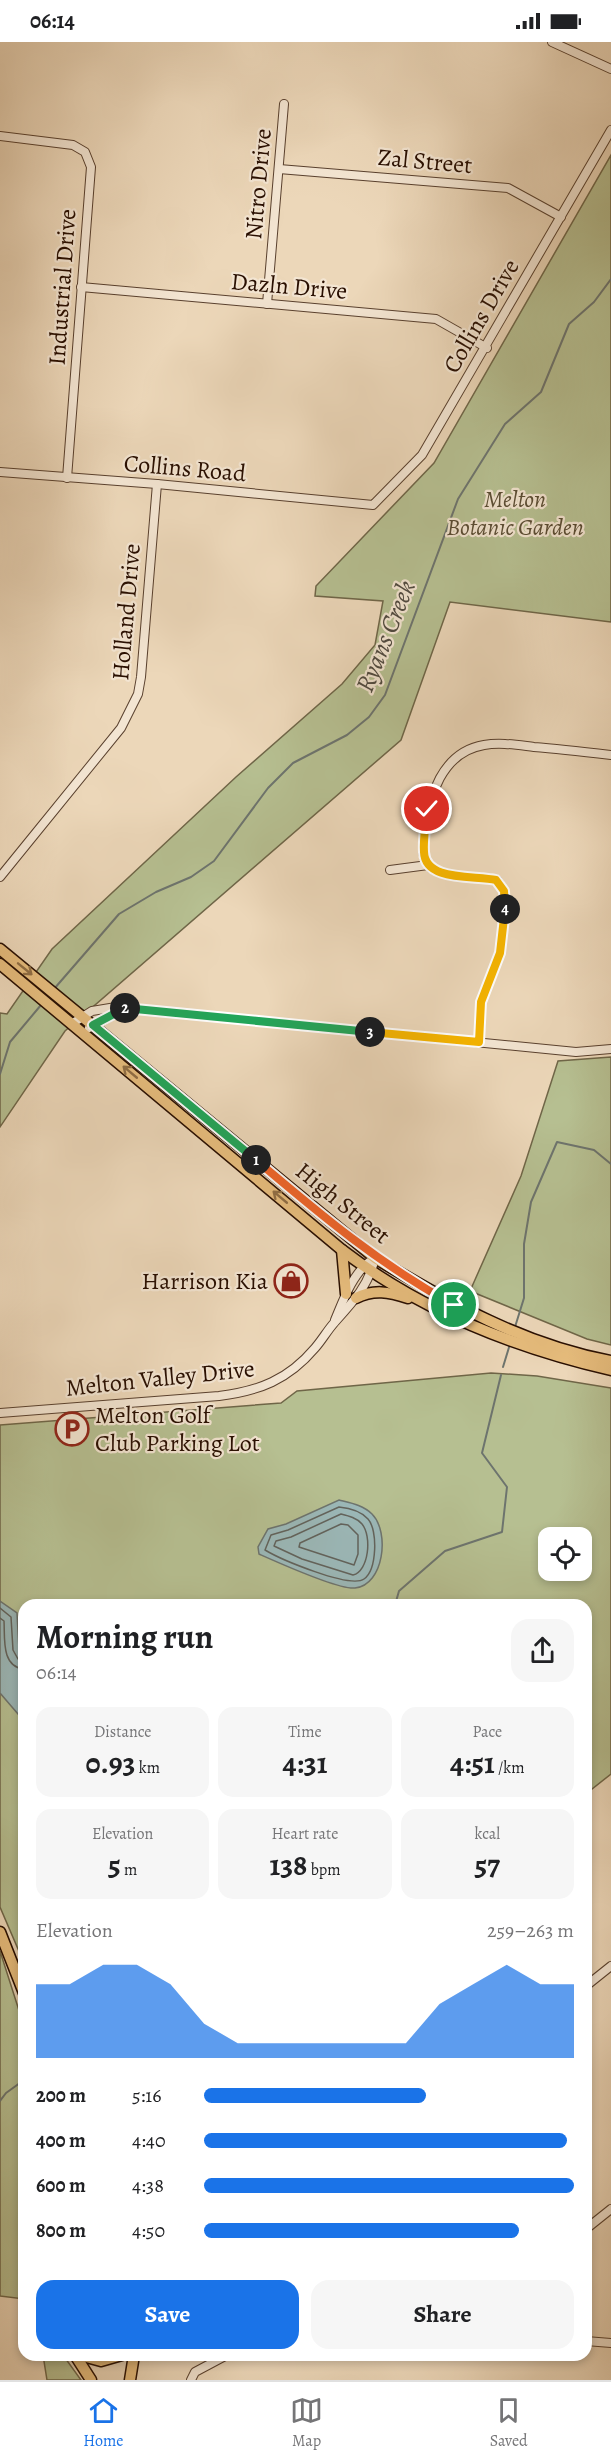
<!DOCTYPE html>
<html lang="en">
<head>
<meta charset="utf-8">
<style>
  :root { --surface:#fff; --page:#f6f6f6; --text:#202124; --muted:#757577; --line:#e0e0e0; --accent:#1a73e8 }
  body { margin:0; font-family:Alegreya,serif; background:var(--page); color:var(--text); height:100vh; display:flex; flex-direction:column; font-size:22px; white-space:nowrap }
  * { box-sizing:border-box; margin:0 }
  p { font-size:20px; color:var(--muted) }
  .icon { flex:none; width:33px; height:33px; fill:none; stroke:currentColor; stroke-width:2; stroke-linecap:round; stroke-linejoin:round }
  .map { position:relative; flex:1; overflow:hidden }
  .details { position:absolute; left:18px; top:1557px; width:574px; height:762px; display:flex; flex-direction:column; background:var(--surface); border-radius:18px; box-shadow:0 3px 9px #0003 }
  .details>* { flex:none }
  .tools { position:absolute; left:538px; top:1485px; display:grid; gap:12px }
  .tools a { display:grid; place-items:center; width:54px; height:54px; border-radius:12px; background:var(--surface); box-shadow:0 3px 9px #0003; font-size:30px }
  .pin { position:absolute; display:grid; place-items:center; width:51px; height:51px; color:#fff; margin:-26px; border:3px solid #fff; border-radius:50%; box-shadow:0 2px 6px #0007 }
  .km { position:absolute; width:30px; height:30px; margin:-15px; border-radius:50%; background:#222; color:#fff; font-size:16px; line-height:30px; text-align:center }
  .round { display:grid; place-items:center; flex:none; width:63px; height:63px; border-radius:18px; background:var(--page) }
  .headline { display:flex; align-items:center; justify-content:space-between; height:102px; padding:0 18px }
  h1 { font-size:33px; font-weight:700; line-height:45px }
  .metrics { display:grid; grid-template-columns:repeat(3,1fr); gap:9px; height:102px; padding:6px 18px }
  .metrics div { display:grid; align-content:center; border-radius:15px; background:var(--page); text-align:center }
  .metrics b { font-size:30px; font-weight:700 }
  .metrics small { font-size:16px; font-weight:400 }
  .metrics p { font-size:16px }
  .chart { height:168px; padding:12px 18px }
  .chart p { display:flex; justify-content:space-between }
  .chart svg { width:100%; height:108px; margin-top:6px; fill:var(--accent); opacity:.7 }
  .action { display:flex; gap:12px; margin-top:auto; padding:12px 18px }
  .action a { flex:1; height:69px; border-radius:18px; background:var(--accent); color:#fff; font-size:24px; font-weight:700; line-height:69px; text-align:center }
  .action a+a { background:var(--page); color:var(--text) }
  ul { padding:0 18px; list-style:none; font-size:20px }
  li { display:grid; grid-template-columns:96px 72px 1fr; align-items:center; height:45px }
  li i { height:15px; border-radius:8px; background:var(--accent) }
  .status { display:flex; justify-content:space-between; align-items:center; height:42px; padding:0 30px; background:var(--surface); direction:ltr }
  .status svg { height:16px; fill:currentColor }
  .tabs { display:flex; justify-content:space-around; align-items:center; height:84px; border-top:2px solid var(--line); background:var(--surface); font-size:16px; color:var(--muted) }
  .tabs a { display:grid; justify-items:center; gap:3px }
  .tabs .selected { color:var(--accent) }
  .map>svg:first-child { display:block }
</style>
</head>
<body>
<div class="status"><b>06:14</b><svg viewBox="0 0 49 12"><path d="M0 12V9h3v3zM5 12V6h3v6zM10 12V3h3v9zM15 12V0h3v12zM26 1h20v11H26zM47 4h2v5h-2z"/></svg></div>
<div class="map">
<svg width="611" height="2338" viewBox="0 0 611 2338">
  <rect width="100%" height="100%" fill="#ecd7b9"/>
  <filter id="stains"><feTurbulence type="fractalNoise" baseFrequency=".00333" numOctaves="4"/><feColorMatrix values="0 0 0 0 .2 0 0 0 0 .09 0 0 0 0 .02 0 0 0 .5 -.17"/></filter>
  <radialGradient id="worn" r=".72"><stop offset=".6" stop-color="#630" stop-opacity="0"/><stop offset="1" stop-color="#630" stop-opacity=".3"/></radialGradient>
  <g fill="#b6bf91" stroke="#6f6648" stroke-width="1.5" fill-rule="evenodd">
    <polygon points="611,113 611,580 450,560 401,698 65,989 0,1085 0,971 7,972 52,907 236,735 342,642 375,603 383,559 315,554 316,544 434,421"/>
    <polygon points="611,1015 611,1303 587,1297 470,1249 521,1134 558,1019"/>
    <path d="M 491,1331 L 537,1334 L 611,1346 L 611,1732 L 587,1751 L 586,1563 L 24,1563 L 24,1921 L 0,1865 L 0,1383 L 281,1361 L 297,1349 ZM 549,1496 L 582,1496 L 582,1528 L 549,1528 Z"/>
    <polygon points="0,1909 24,1984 24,2257 0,2254"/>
    <polygon points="43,2313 63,2313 81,2338 47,2338"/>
  </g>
  <g fill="#9bb8b8" stroke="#6d746e" stroke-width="1.5">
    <path d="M 339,1458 C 351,1461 363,1463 372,1472 C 390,1490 384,1543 355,1546 C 339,1548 277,1520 259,1512 L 258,1505 L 268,1487 L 286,1482 Z"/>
    <polygon points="0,1559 17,1571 19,1607 24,1619 24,1679 0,1651"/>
  </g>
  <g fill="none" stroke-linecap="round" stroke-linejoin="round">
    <g stroke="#62635c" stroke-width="1.5">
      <path d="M 339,1465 C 349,1466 360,1468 368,1477 C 378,1488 377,1528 364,1537 C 350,1547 280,1517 265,1508 L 271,1493 L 288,1488 Z"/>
      <path d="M 341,1472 C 349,1474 357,1476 362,1482 C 372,1494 369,1529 353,1533 L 302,1517 L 274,1504 L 276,1499 L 291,1495 Z"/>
      <polygon points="341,1482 348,1483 358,1493 358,1512 354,1523 299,1505 300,1501"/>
      <polyline points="0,1566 11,1575 13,1608 18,1617 24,1619"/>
      <path d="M 0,1576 L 4,1579 C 5,1596 1,1625 24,1627"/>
    </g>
    <g stroke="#6d746e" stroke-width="2">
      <polyline points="54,947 119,872 156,850 191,835 214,819 268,746 293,721 347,693 369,675 385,653 458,457 505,382 541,350 569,282 594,260 611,237"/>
      <polyline points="0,1032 10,1000 41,963"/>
      <polyline points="515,1285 524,1256 524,1202 531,1160 557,1100 594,1108 611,1122"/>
      <polyline points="503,1325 510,1302"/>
      <polyline points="395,1563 399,1549 445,1509 502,1490 507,1445 482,1411 501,1333"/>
      <polyline points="0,2059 6,2051 24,2038"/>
    </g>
    <g stroke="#59402e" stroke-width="10">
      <g id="minor">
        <polyline points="552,0 611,27"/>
        <polyline points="0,94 73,103 85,110 91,125 67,436"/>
        <polyline points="279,127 508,146 561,175"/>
        <polyline points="81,245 436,277 487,306"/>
        <polyline points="267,262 284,62"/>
        <polyline points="0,430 157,442 373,463 422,413 611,88"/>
        <polyline points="390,828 428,823"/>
        <polyline points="0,835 121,686 138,652 141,635 157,442"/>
        <polyline points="73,981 92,969 116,965 576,1010 611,1007"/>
        <polyline points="89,986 122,968"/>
        <path d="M 479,1000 L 481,960 L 500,911 L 506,861 L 504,849 L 497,838 C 479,834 438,837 427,822 C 421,813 424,801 425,791 C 428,755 442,710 484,703 C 500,700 517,703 534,705 C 559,707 585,710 611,713"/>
        <path d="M 335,1278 C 343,1259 352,1233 369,1220"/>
        <path d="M 0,1371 L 219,1354 C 259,1349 288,1338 315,1306 C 322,1298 327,1289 334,1281 C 353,1260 369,1243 375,1216"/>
        <polyline points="586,1944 611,1924"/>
        <polyline points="586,2187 611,2167"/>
        <polyline points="586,2299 611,2301"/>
        <polyline points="191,2338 195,2330 225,2314"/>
      </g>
    </g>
    <g stroke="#280e00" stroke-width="13">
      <g id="major">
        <path d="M 0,907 L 375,1216 C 450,1261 524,1303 611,1319"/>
        <path d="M 0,922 L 342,1208 C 420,1268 515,1306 611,1328"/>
        <polyline points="342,1208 346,1252"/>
        <path d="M 356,1256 C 374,1247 389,1250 408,1256"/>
        <polyline points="0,1890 24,1951"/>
        <polyline points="75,2313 91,2338"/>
        <polyline points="79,2313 101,2319 122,2313"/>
        <polyline points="130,2338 134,2313"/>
      </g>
    </g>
    <use href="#minor" stroke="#f3e5d2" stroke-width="8"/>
    <use href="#major" stroke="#e6bc7c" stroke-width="10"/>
  </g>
  <defs><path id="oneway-shaft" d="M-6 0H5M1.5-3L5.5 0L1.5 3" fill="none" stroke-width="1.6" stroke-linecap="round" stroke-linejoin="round" transform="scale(1.5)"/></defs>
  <g stroke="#906e44">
    <use href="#oneway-shaft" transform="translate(25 927) rotate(39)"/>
    <use href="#oneway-shaft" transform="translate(130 1030) rotate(-140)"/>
    <use href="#oneway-shaft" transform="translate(280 1155) rotate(-140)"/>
  </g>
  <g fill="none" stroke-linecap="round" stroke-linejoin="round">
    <g stroke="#fff" stroke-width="12">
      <path id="split-1" d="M 256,1118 C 321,1173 379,1222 454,1263"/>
    </g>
    <g stroke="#fff" stroke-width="12">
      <polyline id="split-2" points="125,966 93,983 256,1118"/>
    </g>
    <g stroke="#fff" stroke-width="12">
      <polyline id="split-3" points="125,966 370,990"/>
    </g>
    <g stroke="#fff" stroke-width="12">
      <polyline id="split-4" points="370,990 479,1000 481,960 500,911 505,867"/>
    </g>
    <g stroke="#fff" stroke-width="12">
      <path id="split-5" d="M 427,767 C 426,781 423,796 424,810 C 425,840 475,833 496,838 L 504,849 L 505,867"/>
    </g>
    <use href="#split-1" stroke="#f0652b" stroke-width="8"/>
    <use href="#split-2" stroke="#22a559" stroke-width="8"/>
    <use href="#split-3" stroke="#22a559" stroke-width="8"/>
    <use href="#split-4" stroke="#f5b400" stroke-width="8"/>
    <use href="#split-5" stroke="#f5b400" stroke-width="8"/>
  </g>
  <defs>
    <g id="shop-ring" transform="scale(1.725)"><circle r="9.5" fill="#f3e5d2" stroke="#8f2418" stroke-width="1.5"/><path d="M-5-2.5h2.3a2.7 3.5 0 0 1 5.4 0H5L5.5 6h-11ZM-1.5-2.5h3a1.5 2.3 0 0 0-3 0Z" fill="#8f2418"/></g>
    <g id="parking-ring" transform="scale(1.725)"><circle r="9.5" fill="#f3e5d2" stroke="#8f2418" stroke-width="1.5"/><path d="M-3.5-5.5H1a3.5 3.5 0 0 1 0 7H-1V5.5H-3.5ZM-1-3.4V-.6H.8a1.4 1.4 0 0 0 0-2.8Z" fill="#8f2418"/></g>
  </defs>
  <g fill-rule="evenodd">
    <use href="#shop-ring" x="291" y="1239"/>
    <use href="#parking-ring" x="72" y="1387"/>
  </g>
  <g text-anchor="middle" stroke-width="4.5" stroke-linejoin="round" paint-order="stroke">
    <g font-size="24" fill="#280e00" stroke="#f3e5d2">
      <text transform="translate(425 119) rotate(5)" y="8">Zal Street</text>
      <text transform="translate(258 142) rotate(-85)" y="8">Nitro Drive</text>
      <text transform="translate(289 244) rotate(5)" y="8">Dazln Drive</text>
      <text transform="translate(62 245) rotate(-86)" y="8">Industrial Drive</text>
      <text transform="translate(481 274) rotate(-60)" y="8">Collins Drive</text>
      <text transform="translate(185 426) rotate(5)" y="8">Collins Road</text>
      <text transform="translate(126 570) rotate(-85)" y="8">Holland Drive</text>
      <text transform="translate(343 1161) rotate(39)" y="8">High Street</text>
      <text transform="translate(160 1336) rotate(-6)" y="8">Melton Valley Drive</text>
    </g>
    <g font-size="24" font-style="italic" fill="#5a4c33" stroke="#f3e5d2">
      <text x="515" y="465">Melton<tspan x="515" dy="28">Botanic Garden</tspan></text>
    </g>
    <g font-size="24" fill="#280e00" stroke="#f3e5d2" text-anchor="end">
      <text x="268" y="1247">Harrison Kia</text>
      <text x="95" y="1381" text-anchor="start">Melton Golf<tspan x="95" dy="28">Club Parking Lot</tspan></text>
    </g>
    <g font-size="26" font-style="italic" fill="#504a40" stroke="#f3e5d2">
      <text transform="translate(385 594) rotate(-68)" y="9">Ryans Creek</text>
    </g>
  </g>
  <rect width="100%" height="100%" filter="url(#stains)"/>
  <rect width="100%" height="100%" fill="url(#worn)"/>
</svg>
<div class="tools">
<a><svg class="icon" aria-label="locate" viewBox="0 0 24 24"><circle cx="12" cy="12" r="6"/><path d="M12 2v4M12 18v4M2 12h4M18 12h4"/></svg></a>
</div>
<div class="pin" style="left:454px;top:1263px;background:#1e9e55"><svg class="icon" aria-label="arrive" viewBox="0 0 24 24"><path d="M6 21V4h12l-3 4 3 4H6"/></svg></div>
<div class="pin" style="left:427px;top:767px;background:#d93025"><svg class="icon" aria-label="check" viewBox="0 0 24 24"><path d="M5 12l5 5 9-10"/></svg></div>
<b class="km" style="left:256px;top:1118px">1</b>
<b class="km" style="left:125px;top:966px">2</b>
<b class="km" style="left:370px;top:990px">3</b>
<b class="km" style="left:505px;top:867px">4</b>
<section class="details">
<div class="headline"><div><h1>Morning run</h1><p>06:14</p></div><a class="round"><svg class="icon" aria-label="share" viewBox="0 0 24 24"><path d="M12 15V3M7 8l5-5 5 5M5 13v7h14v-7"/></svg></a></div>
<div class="metrics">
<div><p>Distance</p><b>0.93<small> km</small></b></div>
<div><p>Time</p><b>4:31</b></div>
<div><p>Pace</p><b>4:51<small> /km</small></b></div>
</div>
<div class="metrics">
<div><p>Elevation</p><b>5<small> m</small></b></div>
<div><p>Heart rate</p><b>138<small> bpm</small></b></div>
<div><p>kcal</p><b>57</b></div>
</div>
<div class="chart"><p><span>Elevation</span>259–263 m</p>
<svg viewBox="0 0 160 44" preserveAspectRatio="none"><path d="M0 44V14L10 14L20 6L30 6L40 14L50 30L60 38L70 38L80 38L90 38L100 38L110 38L120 22L130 14L140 6L150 14L160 14V44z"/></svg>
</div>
<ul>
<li><b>200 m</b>5:16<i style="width:60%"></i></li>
<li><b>400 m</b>4:40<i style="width:98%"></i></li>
<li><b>600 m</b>4:38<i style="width:100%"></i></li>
<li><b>800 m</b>4:50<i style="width:85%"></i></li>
</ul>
<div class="action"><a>Save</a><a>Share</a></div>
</section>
</div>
<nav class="tabs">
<a class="selected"><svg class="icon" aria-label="home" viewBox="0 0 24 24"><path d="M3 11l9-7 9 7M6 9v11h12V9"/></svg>Home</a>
<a><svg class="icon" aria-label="map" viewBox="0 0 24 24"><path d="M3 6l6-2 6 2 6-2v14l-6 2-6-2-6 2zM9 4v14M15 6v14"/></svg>Map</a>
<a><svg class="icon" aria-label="saved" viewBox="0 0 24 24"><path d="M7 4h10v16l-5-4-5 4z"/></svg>Saved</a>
</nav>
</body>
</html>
